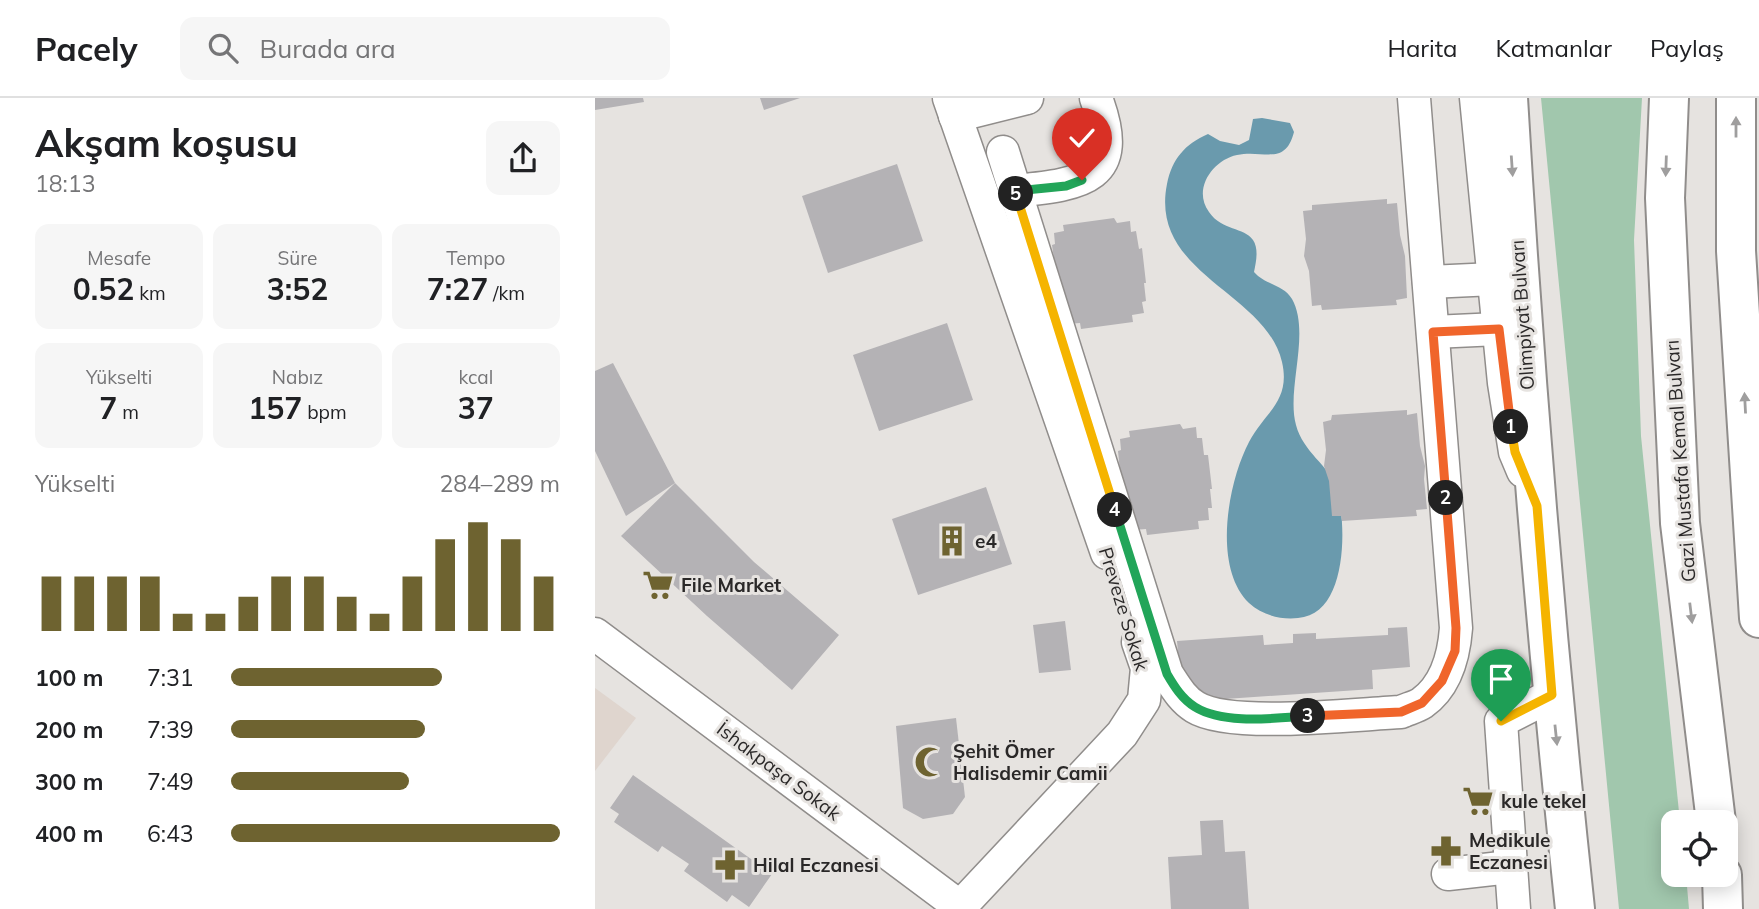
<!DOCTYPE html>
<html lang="tr">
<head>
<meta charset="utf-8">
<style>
  :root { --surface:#fff; --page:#f6f6f6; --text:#202124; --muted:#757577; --line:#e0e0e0; --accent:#6e6330 }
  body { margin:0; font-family:Mulish,sans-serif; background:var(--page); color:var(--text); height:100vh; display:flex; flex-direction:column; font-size:26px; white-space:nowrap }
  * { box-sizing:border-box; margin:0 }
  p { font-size:23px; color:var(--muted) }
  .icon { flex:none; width:38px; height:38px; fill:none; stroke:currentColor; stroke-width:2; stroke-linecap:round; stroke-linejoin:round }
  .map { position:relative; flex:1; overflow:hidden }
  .drawer { display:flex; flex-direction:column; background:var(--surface); width:595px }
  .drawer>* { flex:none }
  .controls { position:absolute; left:1066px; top:712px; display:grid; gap:14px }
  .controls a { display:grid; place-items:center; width:77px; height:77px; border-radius:14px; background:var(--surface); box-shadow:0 4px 18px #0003; font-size:35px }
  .pin { position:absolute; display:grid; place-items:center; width:60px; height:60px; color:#fff; margin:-72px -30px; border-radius:50% 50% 50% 0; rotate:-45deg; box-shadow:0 0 7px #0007 }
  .pin .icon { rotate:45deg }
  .km { position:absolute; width:35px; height:35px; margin:-18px; border-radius:50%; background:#222; color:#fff; font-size:19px; line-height:35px; text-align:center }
  .round { display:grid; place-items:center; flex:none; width:74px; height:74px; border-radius:14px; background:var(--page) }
  .summary { display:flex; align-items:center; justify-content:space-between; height:119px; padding:0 35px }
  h1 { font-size:38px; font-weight:700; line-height:52px }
  .stats { display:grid; grid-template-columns:repeat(3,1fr); gap:10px; height:119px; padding:7px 35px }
  .stats div { display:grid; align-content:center; border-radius:14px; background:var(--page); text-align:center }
  .stats b { font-size:30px; font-weight:700 }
  .stats small { font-size:19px; font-weight:400 }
  .stats p { font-size:19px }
  .chart { height:196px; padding:14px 35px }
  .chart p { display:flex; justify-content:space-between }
  .chart svg { width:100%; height:126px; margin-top:7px; stroke:var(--accent); stroke-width:6 }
  ul { padding:0 35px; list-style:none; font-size:23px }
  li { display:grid; grid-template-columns:112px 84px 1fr; align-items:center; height:52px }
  li i { height:18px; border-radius:9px; background:var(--accent) }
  header { display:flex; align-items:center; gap:42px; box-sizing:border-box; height:98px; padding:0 35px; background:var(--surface); border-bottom:2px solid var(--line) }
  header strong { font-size:33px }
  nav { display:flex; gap:38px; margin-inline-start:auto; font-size:24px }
  .search { width:490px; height:63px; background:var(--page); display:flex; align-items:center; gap:18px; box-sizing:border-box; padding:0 24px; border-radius:14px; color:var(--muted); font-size:26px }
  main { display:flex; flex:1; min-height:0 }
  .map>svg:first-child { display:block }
</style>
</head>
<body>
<header>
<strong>Pacely</strong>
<div class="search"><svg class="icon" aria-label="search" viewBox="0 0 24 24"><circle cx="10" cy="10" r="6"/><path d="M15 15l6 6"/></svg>Burada ara</div>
<nav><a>Harita</a><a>Katmanlar</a><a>Paylaş</a></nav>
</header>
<main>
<section class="drawer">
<div class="summary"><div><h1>Akşam koşusu</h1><p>18:13</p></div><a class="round"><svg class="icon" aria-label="share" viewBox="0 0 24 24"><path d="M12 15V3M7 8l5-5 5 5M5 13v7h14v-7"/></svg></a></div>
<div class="stats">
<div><p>Mesafe</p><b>0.52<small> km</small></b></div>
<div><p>Süre</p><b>3:52</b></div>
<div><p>Tempo</p><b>7:27<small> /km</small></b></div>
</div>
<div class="stats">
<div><p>Yükselti</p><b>7<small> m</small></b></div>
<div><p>Nabız</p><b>157<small> bpm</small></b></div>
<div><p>kcal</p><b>37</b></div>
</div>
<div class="chart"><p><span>Yükselti</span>284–289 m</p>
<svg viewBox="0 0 160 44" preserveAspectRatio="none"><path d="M5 44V25M15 44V25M25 44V25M35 44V25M45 44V38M55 44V38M65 44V32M75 44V25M85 44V25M95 44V32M105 44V38M115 44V25M125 44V12M135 44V6M145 44V12M155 44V25"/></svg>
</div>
<ul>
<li><b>100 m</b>7:31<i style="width:64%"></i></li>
<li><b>200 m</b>7:39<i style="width:59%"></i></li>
<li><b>300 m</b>7:49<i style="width:54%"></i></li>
<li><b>400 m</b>6:43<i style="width:100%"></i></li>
</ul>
</section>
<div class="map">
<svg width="1164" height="811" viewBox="0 0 1164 811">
  <rect width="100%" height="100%" fill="#e6e3e0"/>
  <polygon fill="#dfd5ce" points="0,590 41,620 0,673"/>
  <polygon fill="#a1c7ad" points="946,0 1047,0 1039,142 1046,338 1085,724 1078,724 1078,777 1091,777 1094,811 1024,811"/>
  <path fill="#6a9aad" d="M 667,20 L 695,25 L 699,34 C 690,69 668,51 642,57 C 618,62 597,91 614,114 C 627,133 649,129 658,142 C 664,151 661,164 659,174 C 670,187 688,186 697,201 C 716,235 691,291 701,327 C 708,354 734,368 741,388 C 752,422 754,517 703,520 C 686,522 667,517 654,505 C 617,469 633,384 654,344 C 670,314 696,303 687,264 C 671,194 554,176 572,86 C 577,61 590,46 613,36 L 625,43 L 644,47 L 654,42 L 658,21 Z"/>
  <g fill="#b4b2b5">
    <polygon points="0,0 48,0 49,4 0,12"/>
    <polygon points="165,0 205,0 169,12"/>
    <polygon points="302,66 328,143 233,175 207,98"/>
    <polygon points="792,101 792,106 802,105 805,137 810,158 812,200 801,202 802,207 727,212 726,207 717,208 714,173 709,158 711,141 708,113 717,112 717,107"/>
    <polygon points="519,120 522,125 535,123 536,134 541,133 544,151 547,150 551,185 549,185 551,203 547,204 549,215 537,217 538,224 486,231 485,225 472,226 460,168 457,147 460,146 459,135 469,133 468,127"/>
    <polygon points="352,225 378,302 284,333 258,257"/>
    <polygon points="18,265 80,385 31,418 0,353 0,273"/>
    <polygon points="812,312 812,317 822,315 825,348 830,368 829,381 832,411 821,412 822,418 747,423 746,418 737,418 734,383 729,368 731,352 728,324 736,322 737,317"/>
    <polygon points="585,326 588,331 601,329 602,340 607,340 609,357 613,357 617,391 615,391 617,410 613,410 614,422 603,423 604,431 552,437 551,431 538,432 520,375 525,374 523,353 526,352 525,341 535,339 534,333"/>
    <polygon points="80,385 159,464 244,537 197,592 112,518 26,438"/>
    <polygon points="391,389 417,466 323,497 297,421"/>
    <polygon points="470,523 476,572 444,575 438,527"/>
    <polygon points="812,529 815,569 777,572 778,591 601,603 600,588 586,590 582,543 668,537 669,547 698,545 698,536 721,535 721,541 793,537 793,530"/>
    <polygon points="361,620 370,699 358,716 328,721 308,710 301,628"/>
    <polygon points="38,677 177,776 154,809 137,797 132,804 89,773 94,766 67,748 63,754 19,724 24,716 15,710"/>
    <polygon points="628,722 630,754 650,753 654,811 576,811 573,759 607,757 605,723"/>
  </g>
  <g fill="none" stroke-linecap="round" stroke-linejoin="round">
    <g stroke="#908d8b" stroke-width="35">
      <g id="minor">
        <polyline points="354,0 512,455"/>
        <polyline points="881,0 909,285 920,354 928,373"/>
        <polyline points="360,18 432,0"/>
        <path d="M 408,54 L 572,576 C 580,588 587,601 600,609 C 635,631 761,616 806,614 C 812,611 821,609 827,605 C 851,588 859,557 861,530 L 819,0"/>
        <path d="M 420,93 C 486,86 532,82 501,0"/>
        <polyline points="834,184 899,181"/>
        <polyline points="838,234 903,231"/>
        <polyline points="0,536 368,811"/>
        <polyline points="853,776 915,769"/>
        <polyline points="365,809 527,636 549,602 552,570 543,544"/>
        <polyline points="919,811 906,623 957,597"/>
      </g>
    </g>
    <g stroke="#908d8b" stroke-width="42">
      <path id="major" d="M 913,0 C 929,271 951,541 980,811"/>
    </g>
    <g stroke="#908d8b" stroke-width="42">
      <g id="highway">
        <polyline points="1074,0 1070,100 1085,425 1121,724"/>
        <polyline points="1141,0 1141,153 1164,520"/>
        <polyline points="1127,777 1128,811"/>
      </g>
    </g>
    <use href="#minor" stroke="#fff" stroke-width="32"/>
    <use href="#major" stroke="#fff" stroke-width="38"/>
    <use href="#highway" stroke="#fff" stroke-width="38"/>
  </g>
  <defs><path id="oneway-solid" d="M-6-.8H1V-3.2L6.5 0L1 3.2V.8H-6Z" transform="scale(1.75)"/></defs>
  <g fill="#9f9e9e">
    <use href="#oneway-solid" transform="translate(1141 29) rotate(-90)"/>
    <use href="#oneway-solid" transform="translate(917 68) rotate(86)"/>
    <use href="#oneway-solid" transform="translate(1071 68) rotate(92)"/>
    <use href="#oneway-solid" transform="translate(1150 305) rotate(-93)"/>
    <use href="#oneway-solid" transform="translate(1096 515) rotate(83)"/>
    <use href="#oneway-solid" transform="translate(961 637) rotate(84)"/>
  </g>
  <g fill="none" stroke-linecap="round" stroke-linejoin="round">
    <g stroke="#fff" stroke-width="14">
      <polyline id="split-1" points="906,623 957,597 942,408 920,354 916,329"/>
    </g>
    <g stroke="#fff" stroke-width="14">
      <polyline id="split-2" points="851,400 838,234 904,231 916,329"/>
    </g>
    <g stroke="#fff" stroke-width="14">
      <polyline id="split-3" points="713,618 806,614 827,605 847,583 860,553 861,530 851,400"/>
    </g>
    <g stroke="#fff" stroke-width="14">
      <path id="split-4" d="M 520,412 L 572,576 C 579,588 587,601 600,609 C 629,627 680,620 713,618"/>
    </g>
    <g stroke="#fff" stroke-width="14">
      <polyline id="split-5" points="421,96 520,412"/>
    </g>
    <g stroke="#fff" stroke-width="14">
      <polyline id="split-6" points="421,96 420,93 471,88 487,82"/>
    </g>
    <use href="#split-1" stroke="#f5b400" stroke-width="9"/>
    <use href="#split-2" stroke="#f0652b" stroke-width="9"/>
    <use href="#split-3" stroke="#f0652b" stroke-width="9"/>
    <use href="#split-4" stroke="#22a559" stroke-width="9"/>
    <use href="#split-5" stroke="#f5b400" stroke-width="9"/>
    <use href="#split-6" stroke="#22a559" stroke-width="9"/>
  </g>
  <defs>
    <g id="building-bare" transform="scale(2.415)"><path d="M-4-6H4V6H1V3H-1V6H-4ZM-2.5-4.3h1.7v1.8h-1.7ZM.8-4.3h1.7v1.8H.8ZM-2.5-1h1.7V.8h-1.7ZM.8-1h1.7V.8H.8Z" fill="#6e6330" stroke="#e6e3e0" stroke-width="2.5" paint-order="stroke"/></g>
    <g id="supermarket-bare" transform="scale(2.415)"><path d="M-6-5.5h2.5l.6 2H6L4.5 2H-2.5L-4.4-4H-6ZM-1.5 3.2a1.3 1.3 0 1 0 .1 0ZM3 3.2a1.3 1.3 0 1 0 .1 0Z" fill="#6e6330" stroke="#e6e3e0" stroke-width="2.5" paint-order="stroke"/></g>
    <g id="mosque-bare" transform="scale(2.415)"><path d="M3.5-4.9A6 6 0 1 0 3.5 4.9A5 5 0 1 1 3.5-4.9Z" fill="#6e6330" stroke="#e6e3e0" stroke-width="2.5" paint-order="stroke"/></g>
    <g id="pharmacy-bare" transform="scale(2.415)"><path d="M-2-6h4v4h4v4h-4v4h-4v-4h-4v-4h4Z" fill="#6e6330" stroke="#e6e3e0" stroke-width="2.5" paint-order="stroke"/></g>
  </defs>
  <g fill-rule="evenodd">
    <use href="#building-bare" x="357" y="443"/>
    <use href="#supermarket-bare" x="63" y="487"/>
    <use href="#mosque-bare" x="335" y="664"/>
    <use href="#supermarket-bare" x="883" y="703"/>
    <use href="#pharmacy-bare" x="851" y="753"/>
    <use href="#pharmacy-bare" x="135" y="767"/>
  </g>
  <g text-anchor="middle" stroke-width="6" stroke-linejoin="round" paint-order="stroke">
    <g font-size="19" fill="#2a2828" stroke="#e6e3e0">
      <text transform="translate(927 217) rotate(-94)" y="7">Olimpiyat Bulvarı</text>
      <text transform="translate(1085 363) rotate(-94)" y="7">Gazi Mustafa Kemal Bulvarı</text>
      <text transform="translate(529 511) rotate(73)" y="7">Preveze Sokak</text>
      <text transform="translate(184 673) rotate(37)" y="7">İshakpaşa Sokak</text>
    </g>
    <g font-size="19" font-weight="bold" fill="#2a2828" stroke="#e6e3e0" text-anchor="start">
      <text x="380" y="450">e4</text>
      <text x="86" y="494">File Market</text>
      <text x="358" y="660">Şehit Ömer<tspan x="358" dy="22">Halisdemir Camii</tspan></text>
      <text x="906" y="710">kule tekel</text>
      <text x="874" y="749">Medikule<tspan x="874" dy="22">Eczanesi</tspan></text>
      <text x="158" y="774">Hilal Eczanesi</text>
    </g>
  </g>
</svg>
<div class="controls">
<a><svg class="icon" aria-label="locate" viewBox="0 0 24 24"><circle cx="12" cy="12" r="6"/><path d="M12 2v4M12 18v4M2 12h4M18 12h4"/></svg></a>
</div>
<div class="pin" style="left:906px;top:623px;background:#1e9e55"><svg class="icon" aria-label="arrive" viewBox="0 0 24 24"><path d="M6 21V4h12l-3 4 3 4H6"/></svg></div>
<div class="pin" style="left:487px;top:82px;background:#d93025"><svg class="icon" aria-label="check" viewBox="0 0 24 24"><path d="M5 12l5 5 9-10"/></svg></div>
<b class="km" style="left:916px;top:329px">1</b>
<b class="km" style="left:851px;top:400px">2</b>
<b class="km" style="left:713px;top:618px">3</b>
<b class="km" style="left:520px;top:412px">4</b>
<b class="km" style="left:421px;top:96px">5</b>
</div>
</main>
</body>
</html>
